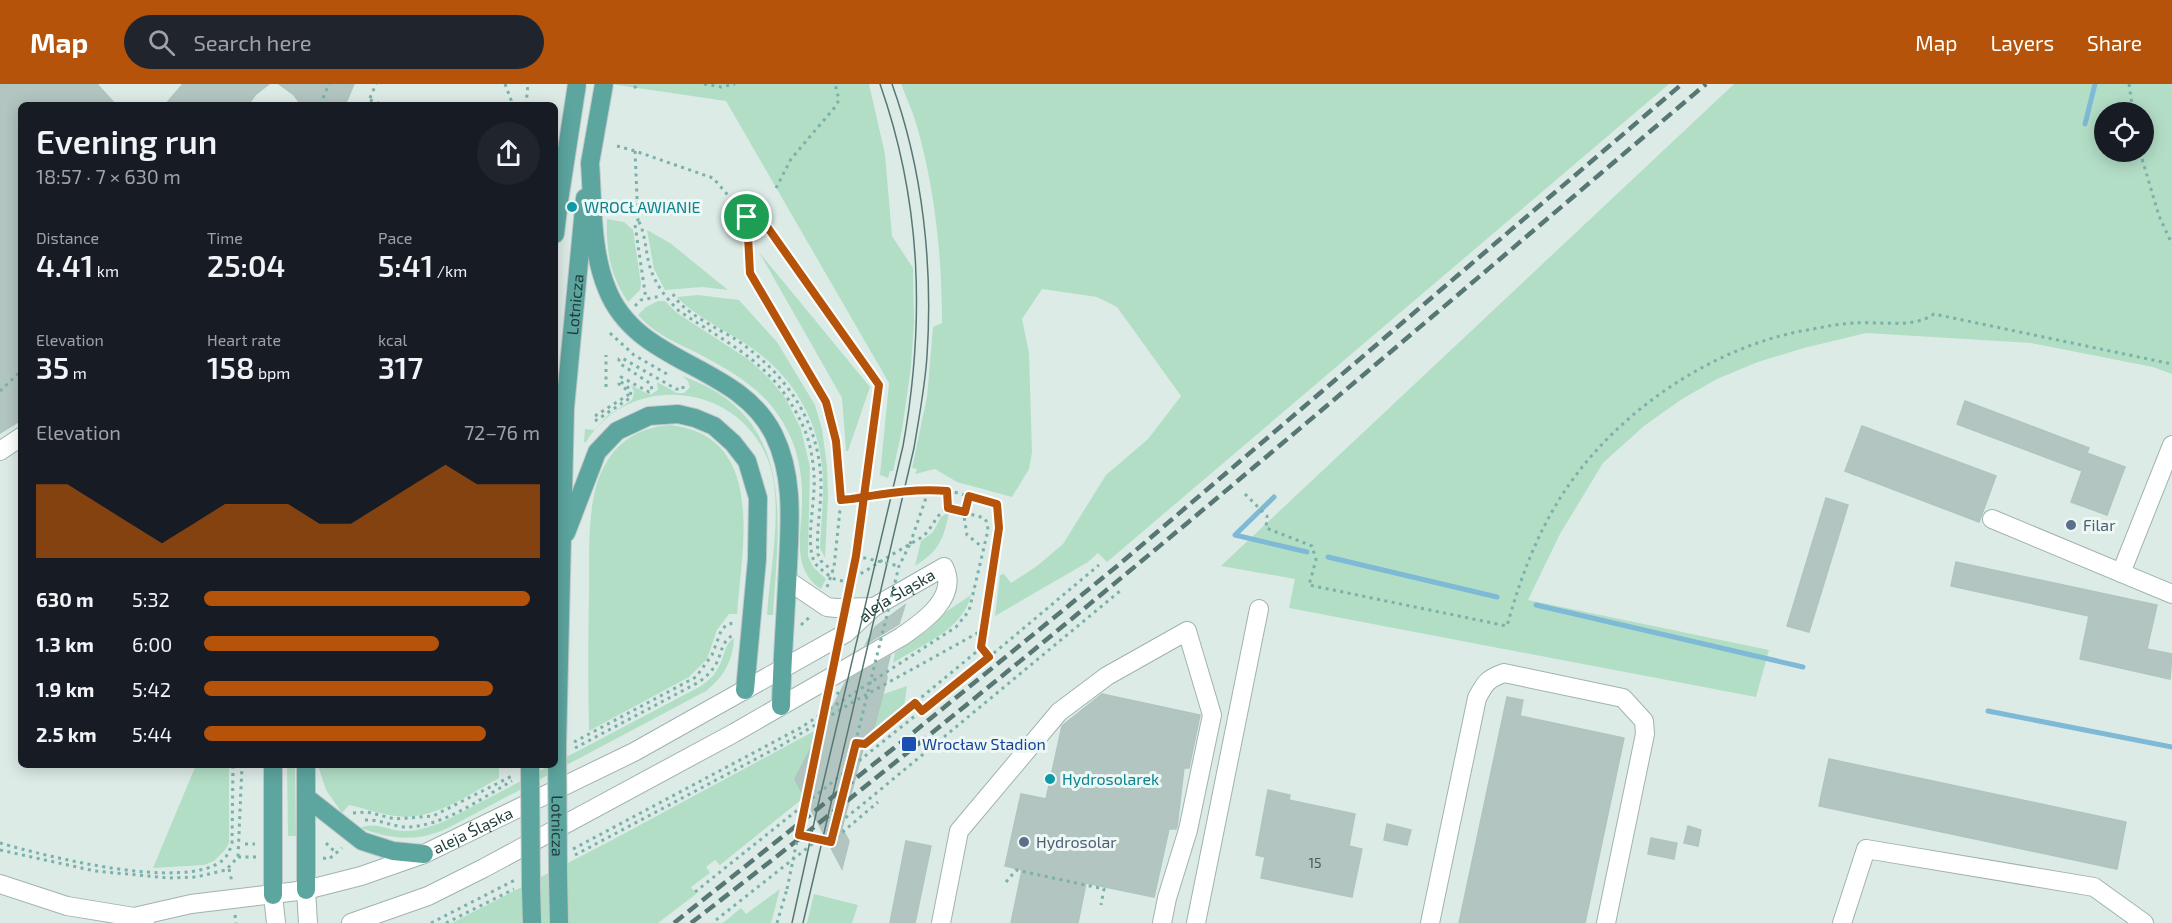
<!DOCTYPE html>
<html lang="en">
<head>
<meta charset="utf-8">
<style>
  :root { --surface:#171b24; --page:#20242c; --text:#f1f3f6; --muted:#9ea1a6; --accent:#b45309 }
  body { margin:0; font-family:"Exo 2",sans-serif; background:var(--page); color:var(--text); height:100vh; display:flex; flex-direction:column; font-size:22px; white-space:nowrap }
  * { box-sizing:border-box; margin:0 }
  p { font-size:20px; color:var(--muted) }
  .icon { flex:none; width:33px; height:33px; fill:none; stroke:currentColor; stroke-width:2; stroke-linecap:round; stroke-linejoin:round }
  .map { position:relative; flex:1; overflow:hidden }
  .panel { position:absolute; left:18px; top:18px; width:540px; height:666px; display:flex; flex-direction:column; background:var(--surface); border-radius:9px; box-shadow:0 3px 15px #0003 }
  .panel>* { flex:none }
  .fabs { position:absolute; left:2094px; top:18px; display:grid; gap:12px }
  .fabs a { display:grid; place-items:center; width:60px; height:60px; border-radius:50%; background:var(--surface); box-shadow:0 3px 15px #0003; font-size:30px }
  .pin { position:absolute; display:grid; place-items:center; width:51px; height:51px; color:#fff; margin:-26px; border:3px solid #fff; border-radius:50%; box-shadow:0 2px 6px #0007 }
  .round { display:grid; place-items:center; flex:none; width:63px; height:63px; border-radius:32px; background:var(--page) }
  .head { display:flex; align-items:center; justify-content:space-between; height:102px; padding:0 18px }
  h1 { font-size:33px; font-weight:600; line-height:45px }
  .figures { display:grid; grid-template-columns:repeat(3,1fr); gap:9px; height:102px; padding:6px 18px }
  .figures div { display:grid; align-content:center }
  .figures b { font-size:30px; font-weight:600 }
  .figures small { font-size:16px; font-weight:400 }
  .figures p { font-size:16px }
  .chart { height:168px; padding:12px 18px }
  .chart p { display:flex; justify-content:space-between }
  .chart svg { width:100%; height:108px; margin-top:6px; fill:var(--accent); opacity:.7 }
  ul { padding:0 18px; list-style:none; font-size:20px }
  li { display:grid; grid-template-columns:96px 72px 1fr; align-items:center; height:45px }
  li i { height:15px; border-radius:8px; background:var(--accent) }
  header { display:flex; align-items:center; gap:36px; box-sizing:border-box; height:84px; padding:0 30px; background:var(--accent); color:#fff }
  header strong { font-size:28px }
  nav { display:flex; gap:33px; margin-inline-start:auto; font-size:21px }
  .search { width:420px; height:54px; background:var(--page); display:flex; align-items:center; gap:15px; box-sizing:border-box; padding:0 21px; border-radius:33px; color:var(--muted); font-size:22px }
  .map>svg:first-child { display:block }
</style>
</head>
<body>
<header>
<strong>Map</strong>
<div class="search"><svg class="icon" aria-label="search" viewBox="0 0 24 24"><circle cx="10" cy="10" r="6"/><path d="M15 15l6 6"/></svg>Search here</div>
<nav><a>Map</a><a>Layers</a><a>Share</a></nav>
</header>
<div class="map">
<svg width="2172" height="839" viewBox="0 0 2172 839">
  <rect width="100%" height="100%" fill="#ddebe7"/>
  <g fill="#b3dec6" fill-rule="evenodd">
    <polygon points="610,0 869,0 885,70 892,152 913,184 914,238 911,283 902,346 893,387 890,387 888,394 880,391 889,299 726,17"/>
    <path d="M 901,0 L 1669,0 L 1107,478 L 1098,469 L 1088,478 L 995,532 L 1000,491 L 1004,490 L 1011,499 L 1037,482 L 1063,460 L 1106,391 L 1148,355 L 1181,312 L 1117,223 L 1097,213 L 1042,205 L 1022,235 L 1029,269 L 1032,368 L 1029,385 L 1012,413 L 957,398 L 935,385 L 915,390 L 917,385 L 912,384 L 927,313 L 933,243 L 942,239 C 942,172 935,104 916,39 C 912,26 906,13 901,0 Z"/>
    <path d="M 1734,0 L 2172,0 L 2172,290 L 2153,283 L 2031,259 L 1866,249 L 1804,264 L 1758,278 L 1717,295 L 1682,315 L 1644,342 L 1603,379 L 1560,450 L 1528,516 L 1769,566 L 1756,613 L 1289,524 L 1295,495 L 1221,482 ZM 2104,28 L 2144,28 L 2144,68 L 2104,68 Z"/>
    <path d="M 607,135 L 624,138 L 633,146 L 641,200 L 640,206 L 628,218 C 610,191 606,167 607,135 Z"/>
    <polygon points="647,146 670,159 728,206 702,203 665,206 654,185"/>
    <polygon points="759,168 870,303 848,367 846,367 842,314"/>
    <path d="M 698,211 L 739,216 L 777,258 L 815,321 L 822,345 L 827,382 L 828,412 L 825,474 L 820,464 C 821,437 825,409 822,382 C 817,332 790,290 749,262 C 727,247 694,232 677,213 Z"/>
    <path d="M 658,217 L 665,217 L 677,229 L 748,275 L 769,294 L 786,315 L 801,345 L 810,383 L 808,472 L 813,483 L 826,495 L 821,505 C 789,484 803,444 802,412 C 802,394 799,375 793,359 C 773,309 736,289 691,266 C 672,257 653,248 638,231 L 646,223 Z"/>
    <path d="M 682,292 C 797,332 779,434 773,531 L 767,531 C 770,486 783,424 770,382 C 744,299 631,285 586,358 L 584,358 L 585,345 L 594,346 L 607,332 L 632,316 L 634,308 L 631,301 L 650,311 L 658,306 L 657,298 L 677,309 L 684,309 L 690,303 L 688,297 Z"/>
    <path d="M 670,341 C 767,352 742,462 737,530 L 729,530 L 717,546 L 707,575 L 689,593 L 589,647 C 588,601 588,555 589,510 C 590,471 585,413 606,379 C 620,355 642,343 670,341 Z"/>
    <path d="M 949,428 C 944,455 939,467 915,482 L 921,457 L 933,448 L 941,433 Z"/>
    <path d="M 971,511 C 963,546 921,561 893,579 L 895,569 L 928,546 L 947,527 Z"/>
    <path d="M 734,554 C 733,576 724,593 706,607 L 448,744 C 418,758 392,756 361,744 C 374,737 390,747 404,747 C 420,747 433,742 447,736 L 701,602 C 708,597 714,592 718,584 C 725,574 723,561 734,554 Z"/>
    <polygon points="907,602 904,623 866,656 863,666 720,781 715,776 706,783 710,789 691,803 696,810 658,839 452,839 614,755 881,611"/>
    <polygon points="196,681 229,681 229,759 225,766 214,777 204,781 153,784"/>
    <polygon points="287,681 295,681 296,752 288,752"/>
    <path d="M 318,681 L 499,681 L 499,694 C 466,712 433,737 395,732 C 379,730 364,724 349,721 L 342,729 L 326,706 Z"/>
    <polygon points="780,805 771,839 723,839 741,824 746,830"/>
    <polygon points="814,810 858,821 852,839 807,839"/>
  </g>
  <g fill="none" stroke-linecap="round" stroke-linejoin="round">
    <g stroke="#7eb9d6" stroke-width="5">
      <polyline points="2085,40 2095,0"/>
      <polyline points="1274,413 1235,451 1307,468"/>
      <polyline points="1328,473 1497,513"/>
      <polyline points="1536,521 1803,583"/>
      <polyline points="1988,627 2172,663"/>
    </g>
  </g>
  <g fill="#b2c5c0" stroke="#afc5bf" stroke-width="1.5">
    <polygon points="0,0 97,0 116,21 21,21 21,336 0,349"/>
    <polygon points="183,0 269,0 255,11 248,21 165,21"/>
    <polygon points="279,0 354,0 345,21 301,21 294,11"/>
    <polygon points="1965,317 2089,364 2087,369 2125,383 2107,431 2071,418 2082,387 1957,340"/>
    <polygon points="1862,342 1996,392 1979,438 1845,387"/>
    <polygon points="1826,414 1848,421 1809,548 1787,542"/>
    <polygon points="1956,478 2157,521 2147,565 2172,570 2170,595 2080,575 2089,532 1951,502"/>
    <polygon points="905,521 899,540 866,560 875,543"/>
    <polygon points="890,572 886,588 887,594 874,644 867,650 842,744 849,757 842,785 795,695 846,597"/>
    <polygon points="1102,610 1200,631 1189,684 1184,684 1177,743 1176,745 1169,745 1154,813 1086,799 1078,839 1011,839 1022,786 1005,782 1021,710 1046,715 1062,642"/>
    <polygon points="1507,613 1523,616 1520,632 1624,654 1585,839 1459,839"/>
    <polygon points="1829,675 2126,738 2117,785 1819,722"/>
    <polygon points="1268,706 1290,711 1289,716 1355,730 1349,762 1362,765 1352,813 1261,794 1265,773 1256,771"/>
    <polygon points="1387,740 1411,746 1407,761 1384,756"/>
    <polygon points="1688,742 1701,746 1698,762 1684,759"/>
    <polygon points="1651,754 1677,759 1674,775 1648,770"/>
    <polygon points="906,757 931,762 915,839 890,839"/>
  </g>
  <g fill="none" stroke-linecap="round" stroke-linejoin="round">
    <g stroke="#a0b3af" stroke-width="20">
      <g id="minor">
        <polyline points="0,367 21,353"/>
        <polyline points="1992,435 2172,510"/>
        <polyline points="2121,489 2172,361"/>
        <polyline points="787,496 827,523 836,524 874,523"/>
        <polyline points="0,800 67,822 134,833 145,837"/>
        <polyline points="306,806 308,839"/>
        <polyline points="273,811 276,839"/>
        <path id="s1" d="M 134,833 L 191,820 L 306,806 L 361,792 L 424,770 L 634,668 L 846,549 L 874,523 L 944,483 C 959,513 923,538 901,553 L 734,649 L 484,784 L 428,812 L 351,839"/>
        <polyline points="941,839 959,747 1059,628 1107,592 1187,547 1212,631 1188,746 1167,814 1162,839"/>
        <polyline points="1196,839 1259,525"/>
        <path d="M 1430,839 L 1477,614 C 1485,599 1487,595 1504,589 L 1623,614 L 1644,637 L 1645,650 L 1606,839"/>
        <polyline points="1842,839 1866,765 2094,803 2144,839"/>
      </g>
    </g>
    <g stroke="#c0c8c7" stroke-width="20">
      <g id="major">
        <path d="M 590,79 C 593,120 591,167 607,205 C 637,282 739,279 774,351 C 794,392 790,437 788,481 C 786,528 782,575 781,622"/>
        <polyline points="555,150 559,117"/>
        <polyline points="566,449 597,368 617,347 649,332 678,330 695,334 714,342 733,359 747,377 758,414 757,475 745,606"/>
        <path id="s2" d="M 557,662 L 565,324 L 585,114"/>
        <polyline points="273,681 273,811"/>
        <polyline points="306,681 306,806"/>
        <polyline points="306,713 362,757 393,767 424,770"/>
        <polyline points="558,789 559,839"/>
        <polyline points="531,804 532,839"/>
      </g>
    </g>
    <g stroke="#7ab1aa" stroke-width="3" stroke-dasharray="3 4.5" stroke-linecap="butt">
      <polyline points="505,0 513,21"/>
      <polyline points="704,0 721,3 735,0"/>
      <polyline points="2129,0 2133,28"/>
      <polyline points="634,4 639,0"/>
      <polyline points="370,16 383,21"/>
      <polyline points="320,21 329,0"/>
      <polyline points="367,21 376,0"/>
      <polyline points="526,21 528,0"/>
      <polyline points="617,62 635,67 713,94 747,133 768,144 879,301 868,385"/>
      <polyline points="635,67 638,136 635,141 646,215"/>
      <polyline points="2140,68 2159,132 2172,160"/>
      <polyline points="776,104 791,75 835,23 839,16 835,0"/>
      <polyline points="747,133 750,189 826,318 836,357 841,416 929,405 954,408 997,420 999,444 981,563 989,573"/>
      <path d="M 673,210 C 682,228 717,244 735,255 C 786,289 821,339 821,402 C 821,425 816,447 818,470 L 821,477 L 833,487"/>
      <polyline points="635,222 641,216 661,212"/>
      <polyline points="610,249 634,271 667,290"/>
      <polyline points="606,303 606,271"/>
      <polyline points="0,307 21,287"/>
      <polyline points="595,332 628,311 627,306 619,300 619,297"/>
      <polyline points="595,337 630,314 631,306 620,297 621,293 649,308 652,307 651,300 619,279 619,275 622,274 676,305 683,305 683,298"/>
      <polyline points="947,407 948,425"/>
      <path d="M 1245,410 L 1267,432 L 1266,444 L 1312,462 L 1316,476 L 1309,501 L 1507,542 C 1520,495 1537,449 1564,408 C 1618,326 1716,260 1813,245 C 1827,242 1840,240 1854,239 C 1879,237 1913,245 1934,230 L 2172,280"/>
      <polyline points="969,412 964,432 967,451 981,462"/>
      <polyline points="910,460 929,405"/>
      <polyline points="827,503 834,483 841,416"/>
      <polyline points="801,541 812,531"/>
      <polyline points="837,608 841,614"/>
      <polyline points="574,658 696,593 712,571 721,547 726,541 733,539"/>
      <polyline points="856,659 865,660 981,564"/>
      <path d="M 575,664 L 699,598 C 706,593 712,587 716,580 C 722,569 721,558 733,551"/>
      <polyline points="353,729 367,728 395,735 433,732 512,692"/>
      <path d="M 365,736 C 379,735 393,743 407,743 C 444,742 480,715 512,697"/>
      <polyline points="831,758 878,718"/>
      <path d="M 0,759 C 45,772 185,808 223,776 C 228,771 230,766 232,759 L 233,681"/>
      <polyline points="326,759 334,767"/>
      <polyline points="245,760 255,760"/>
      <path d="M 573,765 L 800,644 L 956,543 L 969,527 L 988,446 L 987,438 L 984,434 L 952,425 L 945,425 C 935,433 932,445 922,453 C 904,464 885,474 867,486 C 862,488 857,494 852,495 C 842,499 834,496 827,490 C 822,486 817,483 814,477 C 805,457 816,415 814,391 C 813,375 810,357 803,342 C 774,279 733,263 679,227 C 666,214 655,200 650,183 C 645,167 646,150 638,136"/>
      <polyline points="0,766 95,787 169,794 196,793 226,786 238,773 242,681"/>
      <polyline points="575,771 782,661 853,618 983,546"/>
      <polyline points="238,773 257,773"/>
      <polyline points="323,774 329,775 342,764"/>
      <polyline points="229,785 232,798"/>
      <polyline points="1006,798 1016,786 1104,805 1101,821"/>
      <polyline points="695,808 1000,564 1099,481"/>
      <polyline points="235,831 236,839"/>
      <polyline points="716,836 863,720 1120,507"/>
      <polyline points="431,839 515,796"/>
      <polyline points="446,839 514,805"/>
      <polyline points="777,839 787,805"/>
    </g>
    <use href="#minor" stroke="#fff" stroke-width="18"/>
    <use href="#major" stroke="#5da59f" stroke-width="18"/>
    <g stroke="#577774" stroke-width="1.5">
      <path d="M 792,839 L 818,721 L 903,362 C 925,239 922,119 880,0"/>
      <path d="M 803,839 L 914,364 C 919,333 925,303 927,272 C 933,182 923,86 892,0"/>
    </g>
    <g stroke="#577774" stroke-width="4.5" stroke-dasharray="12 6" stroke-linecap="butt">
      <polyline points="674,839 909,652 1122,478 1682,0"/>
      <path d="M 691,839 C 1039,571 1371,284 1706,0"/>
    </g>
    <g stroke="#c0c8c7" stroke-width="20" stroke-linecap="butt">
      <g id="major-bridge">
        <polyline points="590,79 604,0"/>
        <polyline points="559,117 577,0"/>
        <path id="s3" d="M 557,662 L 558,789"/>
        <polyline points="530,681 531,804"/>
      </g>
    </g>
    <g stroke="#7ab1aa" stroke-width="3" stroke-dasharray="3 4.5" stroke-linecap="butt">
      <polyline points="856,472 899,482"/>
      <polyline points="799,751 831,758 899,482 910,460"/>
      <polyline points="787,805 856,472 868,385"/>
    </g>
    <use href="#major-bridge" stroke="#5da59f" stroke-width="18"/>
  </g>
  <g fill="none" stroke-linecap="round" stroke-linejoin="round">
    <g stroke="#fff" stroke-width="12">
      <path id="route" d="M 747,133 L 768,144 L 879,301 L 856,472 L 799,751 L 831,758 L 856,659 L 865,660 L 915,619 L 922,627 L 989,573 L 981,563 L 999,444 L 997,420 L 969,412 L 965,428 L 948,424 L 947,407 C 915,404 883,410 851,415 L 841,416 L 836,357 L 826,318 L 750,189 L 747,133"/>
    </g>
    <use href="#route" stroke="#b45309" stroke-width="8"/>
  </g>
  <g fill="#0f9aa8" stroke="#edf7f4" stroke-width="2">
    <circle cx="572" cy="123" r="6"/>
    <circle cx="1050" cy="695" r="6"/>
  </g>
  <g fill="#5c6f8a" stroke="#edf7f4" stroke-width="2">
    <circle cx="2071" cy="441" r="6"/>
    <circle cx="1024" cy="758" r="6"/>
  </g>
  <rect fill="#1a4fb4" stroke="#edf7f4" stroke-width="2" x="901" y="652" width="16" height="16" rx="3"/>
  <g text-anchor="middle" stroke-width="6" stroke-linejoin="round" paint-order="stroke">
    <g font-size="14" fill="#425e5a">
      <text x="1315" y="784">15</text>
    </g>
    <g font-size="16" fill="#0d838f" stroke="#edf7f4" text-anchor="start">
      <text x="584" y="129">WROCŁAWIANIE</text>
      <text x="1062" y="701">Hydrosolarek</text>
    </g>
    <g font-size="16" fill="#1d3b38" stroke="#edf7f4">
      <text dy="6" stroke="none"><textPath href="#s2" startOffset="442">Lotnicza</textPath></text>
      <text dy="6" stroke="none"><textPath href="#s1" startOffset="838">aleja Śląska</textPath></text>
      <text dy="6" stroke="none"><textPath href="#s3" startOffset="80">Lotnicza</textPath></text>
      <text dy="6" stroke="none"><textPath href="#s1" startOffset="352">aleja Śląska</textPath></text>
    </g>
    <g font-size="16" fill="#4e5e75" stroke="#edf7f4" text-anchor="start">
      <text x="2083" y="447">Filar</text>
      <text x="1036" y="764">Hydrosolar</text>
    </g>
    <g font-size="16" fill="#164399" stroke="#edf7f4" text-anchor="start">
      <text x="922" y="666">Wrocław Stadion</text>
    </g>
  </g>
</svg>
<div class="fabs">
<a><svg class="icon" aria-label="locate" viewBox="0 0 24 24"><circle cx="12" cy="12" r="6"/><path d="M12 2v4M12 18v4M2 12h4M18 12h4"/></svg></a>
</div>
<div class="pin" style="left:747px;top:133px;background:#1e9e55"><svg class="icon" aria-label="arrive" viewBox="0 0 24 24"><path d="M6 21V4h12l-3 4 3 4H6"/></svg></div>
<section class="panel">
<div class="head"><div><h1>Evening run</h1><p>18:57 · 7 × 630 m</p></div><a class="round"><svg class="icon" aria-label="share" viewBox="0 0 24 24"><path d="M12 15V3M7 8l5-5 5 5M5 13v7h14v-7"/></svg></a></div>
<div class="figures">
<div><p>Distance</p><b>4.41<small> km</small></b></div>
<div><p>Time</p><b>25:04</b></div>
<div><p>Pace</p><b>5:41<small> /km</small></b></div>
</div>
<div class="figures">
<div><p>Elevation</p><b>35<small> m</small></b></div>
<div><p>Heart rate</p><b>158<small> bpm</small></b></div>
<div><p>kcal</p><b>317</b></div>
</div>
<div class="chart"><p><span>Elevation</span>72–76 m</p>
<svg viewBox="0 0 160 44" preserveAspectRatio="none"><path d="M0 44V14L10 14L20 22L30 30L40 38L50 30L60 22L70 22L80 22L90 30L100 30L110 22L120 14L130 6L140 14L150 14L160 14V44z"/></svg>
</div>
<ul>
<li><b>630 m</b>5:32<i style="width:97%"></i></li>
<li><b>1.3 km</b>6:00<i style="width:70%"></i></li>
<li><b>1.9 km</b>5:42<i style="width:86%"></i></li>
<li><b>2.5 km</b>5:44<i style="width:84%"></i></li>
</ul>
</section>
</div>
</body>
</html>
